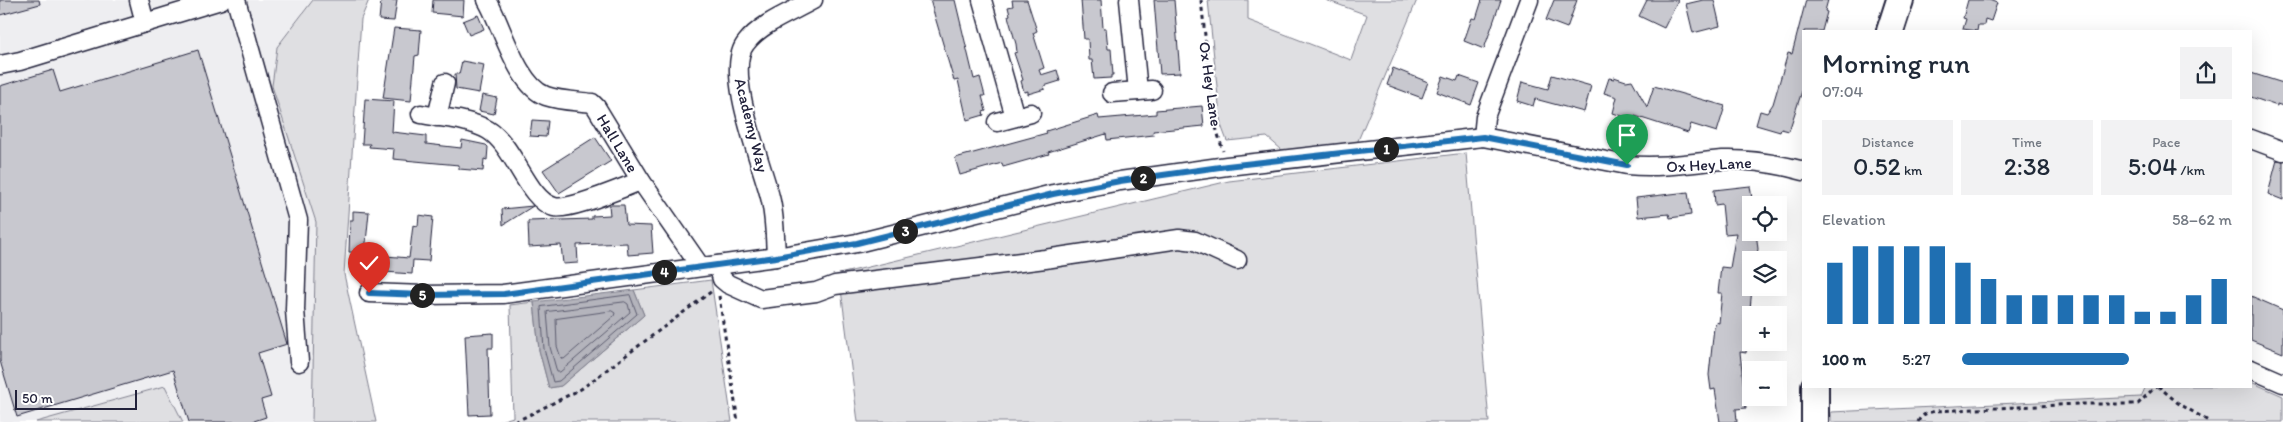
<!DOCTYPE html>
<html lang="en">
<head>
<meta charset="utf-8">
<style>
  :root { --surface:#fff; --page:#f2f2f3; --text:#1f2937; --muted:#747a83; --accent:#1f6fb2 }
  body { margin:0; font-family:Itim,sans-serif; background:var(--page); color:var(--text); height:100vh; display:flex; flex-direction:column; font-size:19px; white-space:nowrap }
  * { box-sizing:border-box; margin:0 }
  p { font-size:16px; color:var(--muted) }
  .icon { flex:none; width:28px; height:28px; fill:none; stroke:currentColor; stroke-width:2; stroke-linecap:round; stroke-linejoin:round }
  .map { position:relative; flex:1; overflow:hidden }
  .panel { position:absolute; left:1802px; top:30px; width:450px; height:358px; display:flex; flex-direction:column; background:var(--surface); border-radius:0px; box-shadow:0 5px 20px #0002 }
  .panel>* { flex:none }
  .buttons { position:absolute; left:1742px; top:196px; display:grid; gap:10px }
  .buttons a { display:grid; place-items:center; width:45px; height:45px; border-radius:0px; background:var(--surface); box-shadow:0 5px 20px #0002; font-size:25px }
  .scale { position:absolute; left:15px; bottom:12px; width:122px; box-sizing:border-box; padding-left:5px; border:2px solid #22223b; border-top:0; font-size:14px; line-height:18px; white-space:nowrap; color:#22223b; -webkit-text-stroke:4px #fff; paint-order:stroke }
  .pin { position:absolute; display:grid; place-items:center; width:42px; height:42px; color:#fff; margin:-51px -21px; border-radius:50% 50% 50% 0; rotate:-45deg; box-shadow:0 0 5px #0007 }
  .pin .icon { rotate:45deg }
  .km { position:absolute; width:25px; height:25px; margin:-12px; border-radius:50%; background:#222; color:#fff; font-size:14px; line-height:25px; text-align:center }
  .round { display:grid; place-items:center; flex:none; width:52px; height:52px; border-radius:0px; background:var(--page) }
  .head { display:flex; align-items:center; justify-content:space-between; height:85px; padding:0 20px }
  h1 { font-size:28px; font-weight:600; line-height:38px }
  .figures { display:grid; grid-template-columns:repeat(3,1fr); gap:8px; height:85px; padding:5px 20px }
  .figures div { display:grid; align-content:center; border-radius:0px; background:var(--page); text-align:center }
  .figures b { font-size:25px; font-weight:600 }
  .figures small { font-size:14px; font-weight:400 }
  .figures p { font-size:14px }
  .chart { height:140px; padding:10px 20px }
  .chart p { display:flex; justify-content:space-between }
  .chart svg { width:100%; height:90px; margin-top:5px; stroke:var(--accent); stroke-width:6 }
  ul { padding:0 20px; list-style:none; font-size:16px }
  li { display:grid; grid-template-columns:80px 60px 1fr; align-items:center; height:38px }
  li i { height:12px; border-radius:6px; background:var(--accent) }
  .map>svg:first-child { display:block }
</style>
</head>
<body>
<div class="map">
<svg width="2283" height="422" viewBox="0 0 2283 422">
  <rect width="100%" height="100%" fill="#fff"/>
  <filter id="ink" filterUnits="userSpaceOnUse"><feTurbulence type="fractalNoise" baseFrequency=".02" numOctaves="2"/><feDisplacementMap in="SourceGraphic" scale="10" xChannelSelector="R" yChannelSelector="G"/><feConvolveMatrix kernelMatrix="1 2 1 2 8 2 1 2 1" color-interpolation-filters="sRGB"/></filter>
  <g filter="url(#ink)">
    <polygon fill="#eeeef1" points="0,0 313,0 277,47 272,86 316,222 312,422 183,422 164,386 36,422 0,422"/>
    <g fill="#dfdfe2" stroke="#80808e">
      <polygon points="313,0 369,0 361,19 344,274 376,422 312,422 316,222 272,86 277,47"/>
      <polygon points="1208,0 1248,0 1248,20 1351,60 1367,15 1326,0 1417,0 1357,143 1282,150 1267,137 1227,141 1221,125"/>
      <polygon points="1466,153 1489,422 858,422 839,274 1229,181"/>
      <polygon points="711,280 732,422 497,422 513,417 510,305 534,302 539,350 549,388 561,386 644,315 634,290"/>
      <polygon points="2251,382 2283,396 2283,422 1831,422 1831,412 2141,397 2146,386 2251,386"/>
      <polygon points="165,386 183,422 36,422"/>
    </g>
    <polygon fill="#b4b4bc" stroke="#7a7a88" points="634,290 644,315 561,386 549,388 539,350 534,302"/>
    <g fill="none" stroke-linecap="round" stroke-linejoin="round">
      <g stroke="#5c5c6f" stroke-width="1">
        <polygon points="630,295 637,314 559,381 553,382 544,349 541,307"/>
        <polygon points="625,302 628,304 630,312 560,372 557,372 550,347 547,312"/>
        <polygon points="612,311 615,313 614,316 564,359 561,358 557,346 556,319"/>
      </g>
    </g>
    <g fill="#c8c8cf" stroke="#22223b">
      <polygon points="0,0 39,0 40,4 0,15"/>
      <polygon points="381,0 397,0 394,21 379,20"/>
      <polygon points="433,0 464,0 463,16 432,13"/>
      <polygon points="930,0 955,0 974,79 980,77 985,96 982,96 986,111 983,112 984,115 967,120 958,80 954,81"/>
      <polygon points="1012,0 1027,0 1037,31 1033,33 1044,68 1039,70 1041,75 1057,70 1060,81 1044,86 1045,89 1028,94 1028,91 1024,92 1021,81 1023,80 1014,53 1017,52 1016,44 1008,16 1010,15 1008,7 1013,6"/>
      <polygon points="1081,0 1101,0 1103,28 1106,28 1108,49 1111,49 1113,75 1111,75 1111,78 1094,79 1092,60 1089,60 1088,39 1084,39"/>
      <polygon points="1154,0 1174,0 1180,73 1160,74"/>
      <polygon points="1482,0 1501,0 1484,49 1464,41 1472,18 1476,19"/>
      <polygon points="1554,0 1577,0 1567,28 1546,20"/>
      <polygon points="1647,0 1678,0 1664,28 1639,16"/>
      <polygon points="1703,0 1714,0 1720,26 1693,33 1686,4"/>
      <polygon points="1806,0 1828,0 1825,11 1827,12 1822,31 1804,31 1804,85 1789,131 1781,129 1780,132 1756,125 1760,111 1767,113 1773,104 1788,53 1792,54"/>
      <polygon points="1968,0 1989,0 1997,3 1991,21 1985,19 1984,25 1978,25 1977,31 1963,29 1966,19 1963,18"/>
      <polygon points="478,15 484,29 469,35 463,21"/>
      <polygon points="394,28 421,30 419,55 415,56 411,101 383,98"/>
      <polygon points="198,50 287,344 258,353 271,397 261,400 266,417 251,422 189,422 173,370 17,417 0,361 0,86 53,70 60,92"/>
      <polygon points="462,61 484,65 479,93 456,89 455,74 459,74"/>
      <polygon points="1393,68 1428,82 1422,98 1387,85"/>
      <polygon points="2251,73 2283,83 2283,106 2277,104 2277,106 2251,97"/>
      <polygon points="1552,75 1591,86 1584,112 1535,99 1533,106 1517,101 1522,82 1548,89"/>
      <polygon points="1443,76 1457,81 1459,76 1479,83 1471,105 1437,92"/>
      <polygon points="1614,77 1626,81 1632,80 1647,107 1654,86 1725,106 1717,132 1691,124 1688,133 1635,116 1634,120 1613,113 1617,97 1604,93 1609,78 1614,79"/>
      <polygon points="482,95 497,98 494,114 479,111"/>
      <polygon points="365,99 394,101 392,132 426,136 426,144 461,148 462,140 486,145 488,147 487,160 484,159 483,171 459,169 459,165 393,159 394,149 369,147 370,144 362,144"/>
      <polygon points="1202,106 1204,126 1153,131 1154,135 1107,140 1106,134 1048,152 1049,154 1003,167 1002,163 960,175 955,158 1047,133 1046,131 1098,115 1099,119 1156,114 1156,110"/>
      <polygon points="532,120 548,121 546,137 530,136"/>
      <polygon points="595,137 611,161 559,193 543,170"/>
      <polygon points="2277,160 2283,161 2283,200 2268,194"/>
      <polygon points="1750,186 1753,205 1751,232 1756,232 1758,249 1756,260 1751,260 1752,288 1746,353 1740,352 1746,408 1736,409 1737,422 1720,422 1715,389 1711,390 1709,375 1714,327 1716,322 1719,323 1722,293 1718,293 1721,267 1730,268 1736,233 1725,234 1722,204 1715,205 1714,190"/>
      <polygon points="1688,192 1691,215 1670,218 1669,214 1638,217 1636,198"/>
      <polygon points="609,205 624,205 626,225 651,226 653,253 628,255 627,243 577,245 578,263 563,264 561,245 529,247 528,221 592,219 592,216 610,215"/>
      <polygon points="533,206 503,225 502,209"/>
      <polygon points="353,211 369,212 365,253 349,252 350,220 353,220"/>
      <polygon points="419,215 433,217 429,261 413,260 412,274 385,272 386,256 409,258 413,225 418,226"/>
      <polygon points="2251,296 2283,310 2283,353 2251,340"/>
      <polygon points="493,333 493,348 488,348 490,414 469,415 465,335"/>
    </g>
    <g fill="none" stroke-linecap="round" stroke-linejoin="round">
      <g stroke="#22223b" stroke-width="21">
        <g id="minor">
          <polyline points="236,0 298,220 295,310 299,362"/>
          <path d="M 487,0 C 502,25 517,86 546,96 C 560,101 577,101 592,103 L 596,107 L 641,181 L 700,266"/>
          <polyline points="982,0 1015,117"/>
          <polyline points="1129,0 1138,91"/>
          <polyline points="145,23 221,0"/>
          <polyline points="0,65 20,61 145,23 139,0"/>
          <polyline points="1112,93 1152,90"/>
          <path d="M 421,114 C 442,118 469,119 488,130 C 515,146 527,200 554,207 C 570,211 623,187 641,181"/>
          <polyline points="437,117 445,83"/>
          <polyline points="997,122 1031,113"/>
          <polyline points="1483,137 1485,117 1529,0"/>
          <polyline points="2251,139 2283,151"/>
          <path d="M 776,257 C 775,237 775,216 770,197 C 762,164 723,70 746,43 C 761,23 792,12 813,0"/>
          <polyline points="718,265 722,279 728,284 761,299 816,292 835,285 1045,259 1179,239 1195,241 1237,260"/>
          <path d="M 369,293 L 424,295 L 503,294 L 776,257 L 857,243 L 1053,194 L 1120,181 L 1227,166 L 1483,137 L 1627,165 C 1660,168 1691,163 1723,160 C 1751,159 1778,164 1804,171"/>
          <polyline points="2251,369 2283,383"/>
        </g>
      </g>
      <g stroke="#22223b" stroke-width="30">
        <g id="highway">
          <polyline points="1890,31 1900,0"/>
          <polyline points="1815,386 1815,422"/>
        </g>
      </g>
      <g stroke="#22223b" stroke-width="3" stroke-dasharray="4 4" stroke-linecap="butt">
        <polyline points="1201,0 1215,124 1223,151"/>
        <polyline points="719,296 738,422"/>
        <polyline points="2158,386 2178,403 2210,422"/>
        <polyline points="515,422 581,389 712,291"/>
        <path d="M 1918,422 C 1921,414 1928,413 1935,411 L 2078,404 L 2138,404 L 2156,386"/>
      </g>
      <use href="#minor" stroke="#fff" stroke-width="18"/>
      <use href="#highway" stroke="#fff" stroke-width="26"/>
    </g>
  </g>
  <g fill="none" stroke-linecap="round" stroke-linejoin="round" filter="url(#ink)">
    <g stroke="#fff" stroke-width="10">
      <polyline id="route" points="369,293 424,295 504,294 776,257 857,243 1053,194 1120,181 1227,166 1483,137 1627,165"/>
    </g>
    <use href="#route" stroke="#1f6fb2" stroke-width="6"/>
  </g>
  <g text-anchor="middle" stroke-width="4" stroke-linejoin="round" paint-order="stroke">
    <g font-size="16" fill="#22223b" stroke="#fff">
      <text transform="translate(1211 84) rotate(82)" y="6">Ox Hey Lane</text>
      <text transform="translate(752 125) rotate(76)" y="6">Academy Way</text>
      <text transform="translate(618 143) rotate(59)" y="6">Hall Lane</text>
      <text transform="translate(1709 164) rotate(-3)" y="6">Ox Hey Lane</text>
    </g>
  </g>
</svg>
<div class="buttons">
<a><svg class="icon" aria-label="locate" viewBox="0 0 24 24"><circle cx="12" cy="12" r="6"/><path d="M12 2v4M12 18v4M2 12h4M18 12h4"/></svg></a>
<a><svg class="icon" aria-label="layers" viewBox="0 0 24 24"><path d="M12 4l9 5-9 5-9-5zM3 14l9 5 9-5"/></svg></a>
<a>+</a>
<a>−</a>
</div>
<div class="scale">50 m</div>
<div class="pin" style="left:1627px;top:165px;background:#1e9e55"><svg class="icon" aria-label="arrive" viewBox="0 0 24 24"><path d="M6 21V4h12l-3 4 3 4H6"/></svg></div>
<div class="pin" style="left:369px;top:293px;background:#d93025"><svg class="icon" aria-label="check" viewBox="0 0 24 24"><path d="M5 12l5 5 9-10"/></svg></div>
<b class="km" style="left:1386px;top:149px">1</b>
<b class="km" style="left:1143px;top:178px">2</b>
<b class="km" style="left:905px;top:231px">3</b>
<b class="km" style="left:664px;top:272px">4</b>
<b class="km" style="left:422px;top:295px">5</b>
<section class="panel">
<div class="head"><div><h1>Morning run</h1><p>07:04</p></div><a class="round"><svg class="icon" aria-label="share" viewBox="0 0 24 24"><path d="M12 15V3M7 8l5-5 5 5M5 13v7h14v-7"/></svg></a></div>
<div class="figures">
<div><p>Distance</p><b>0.52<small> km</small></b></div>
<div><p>Time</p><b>2:38</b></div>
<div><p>Pace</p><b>5:04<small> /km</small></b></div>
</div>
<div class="chart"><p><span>Elevation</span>58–62 m</p>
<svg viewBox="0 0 160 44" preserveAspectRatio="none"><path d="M5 44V14M15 44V6M25 44V6M35 44V6M45 44V6M55 44V14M65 44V22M75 44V30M85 44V30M95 44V30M105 44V30M115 44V30M125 44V38M135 44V38M145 44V30M155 44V22"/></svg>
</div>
<ul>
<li><b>100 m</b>5:27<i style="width:62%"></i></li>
</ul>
</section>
</div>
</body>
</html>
